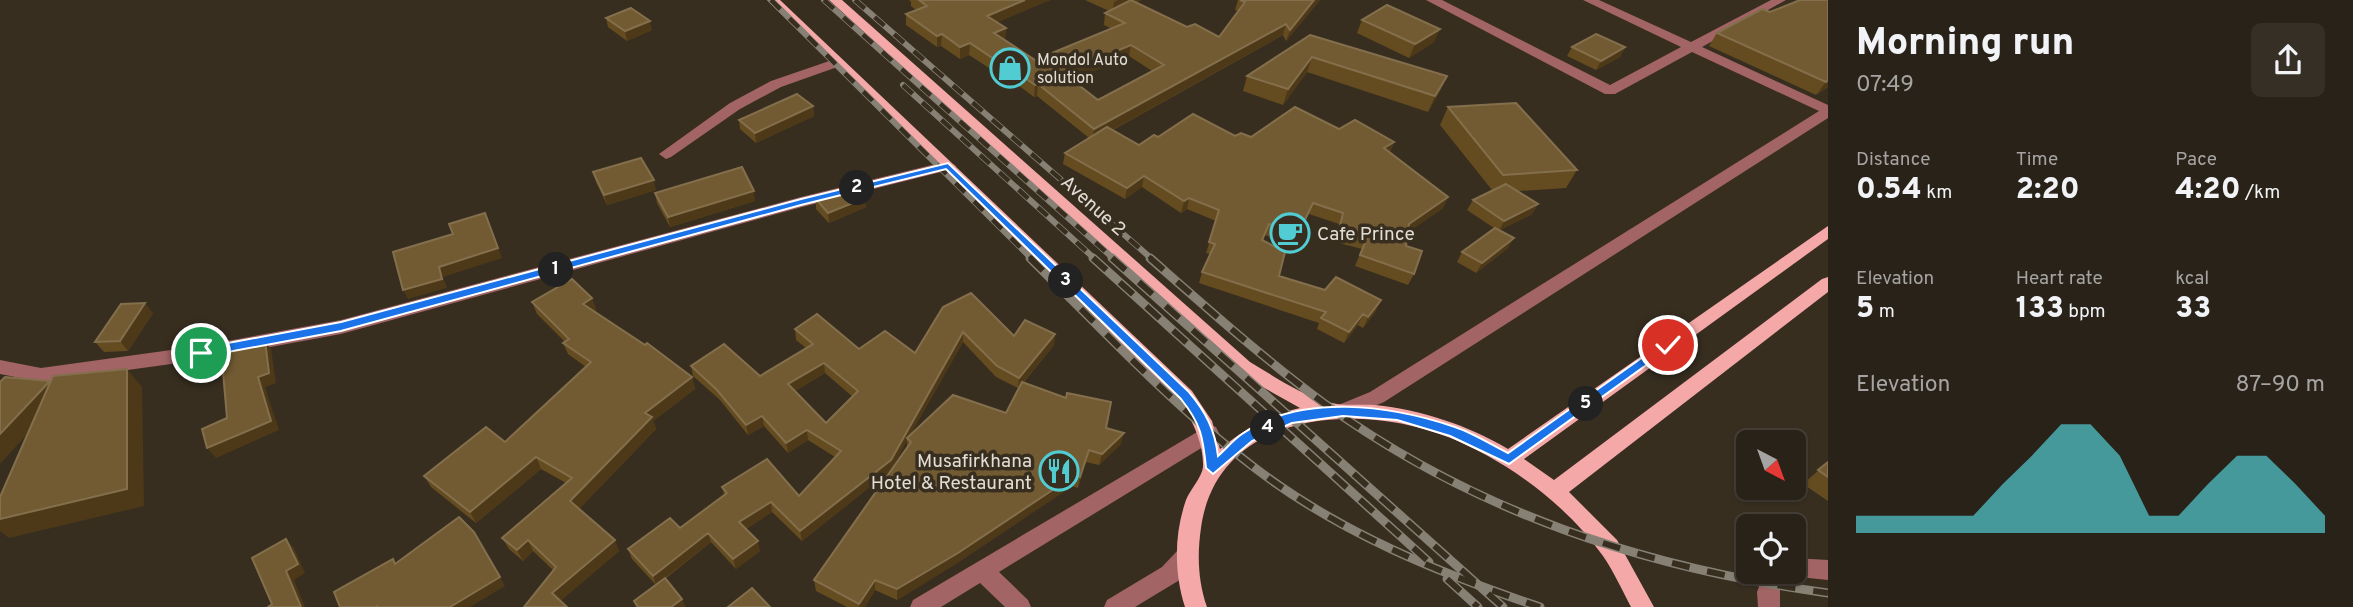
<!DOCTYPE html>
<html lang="en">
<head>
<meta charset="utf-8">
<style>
  :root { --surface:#292218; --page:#352f25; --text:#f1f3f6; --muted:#a5a4a2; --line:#453f37; --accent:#51ccd2 }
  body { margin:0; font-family:Overpass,sans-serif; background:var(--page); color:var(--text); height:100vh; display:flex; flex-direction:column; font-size:26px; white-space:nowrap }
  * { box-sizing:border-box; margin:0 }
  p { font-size:23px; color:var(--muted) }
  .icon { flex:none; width:38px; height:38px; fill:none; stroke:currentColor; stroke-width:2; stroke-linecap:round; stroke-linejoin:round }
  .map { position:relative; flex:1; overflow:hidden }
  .side { display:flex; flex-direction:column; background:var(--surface); width:525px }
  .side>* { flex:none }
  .needle { width:46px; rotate:139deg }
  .fabs { position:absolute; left:1736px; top:430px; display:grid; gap:14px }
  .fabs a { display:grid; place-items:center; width:70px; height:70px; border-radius:10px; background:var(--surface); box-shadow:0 2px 5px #0004,0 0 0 2px var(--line); font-size:35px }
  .pin { position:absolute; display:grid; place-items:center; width:60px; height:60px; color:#fff; margin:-30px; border:4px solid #fff; border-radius:50%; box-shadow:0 2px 7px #0007 }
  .km { position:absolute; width:35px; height:35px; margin:-18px; border-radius:50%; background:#222; color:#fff; font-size:19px; line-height:35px; text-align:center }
  .round { display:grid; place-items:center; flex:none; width:74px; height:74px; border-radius:10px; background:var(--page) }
  .head { display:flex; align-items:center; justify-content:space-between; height:119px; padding:0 28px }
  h1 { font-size:38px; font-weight:800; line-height:52px }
  .figures { display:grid; grid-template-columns:repeat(3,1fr); gap:10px; height:119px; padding:7px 28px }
  .figures div { display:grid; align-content:center }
  .figures b { font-size:30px; font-weight:800 }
  .figures small { font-size:19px; font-weight:400 }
  .figures p { font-size:19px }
  .chart { height:196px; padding:14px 28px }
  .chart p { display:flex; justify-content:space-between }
  .chart svg { width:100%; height:126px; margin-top:7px; fill:var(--accent); opacity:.7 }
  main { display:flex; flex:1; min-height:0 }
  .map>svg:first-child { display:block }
</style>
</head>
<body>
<main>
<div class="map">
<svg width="1828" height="607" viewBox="0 0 1828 607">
  <rect width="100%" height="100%" fill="#372e20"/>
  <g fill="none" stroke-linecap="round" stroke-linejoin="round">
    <g fill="#a26465" fill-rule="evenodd">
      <polygon points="1426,0 1442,0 1610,85 1681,47 1583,0 1599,0 1691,42 1771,0 1786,0 1702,47 1828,105 1828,118 1384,402 1343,419 1336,416 1333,411 1336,406 1370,392 1819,111 1692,52 1615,94 1605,94"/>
      <polygon points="838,58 845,62 843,65 781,87 740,109 671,157 666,159 659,154 730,103 771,81"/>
      <polygon points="948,161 956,166 953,169 802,207 341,334 200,360 41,382 0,374 0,360 41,368 200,346 341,320 801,197"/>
      <polygon points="1209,425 1216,427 1219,433 1216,439 999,572 1028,600 1031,607 1005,607 980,583 941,607 910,607 913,600"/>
      <polygon points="1186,547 1194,550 1197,557 1178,581 1135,607 1104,607 1107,600 1162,567 1178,550"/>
      <polygon points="1794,558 1828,560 1828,580 1789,576 1780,588 1780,607 1758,607 1757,592 1765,572 1794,572"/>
    </g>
    <path fill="#f5a8a8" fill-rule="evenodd" d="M 767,0 L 780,0 L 1192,391 L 1212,421 L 1220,449 C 1245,429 1268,415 1300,408 L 1236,372 L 829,0 L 842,0 L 1250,362 C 1277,378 1301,395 1332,403 C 1344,406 1361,404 1375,405 C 1421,410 1468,425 1508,449 L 1828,226 L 1828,239 L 1524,459 L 1554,480 L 1822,279 L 1828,277 L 1828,292 L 1569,492 L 1617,540 L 1654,607 L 1631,607 C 1622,590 1614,572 1603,556 C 1566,504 1506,460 1448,437 C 1359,402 1217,410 1201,528 C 1197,555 1198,581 1207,607 L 1185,607 C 1174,573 1174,534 1186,500 C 1190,490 1202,477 1203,467 C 1204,448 1195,425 1185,410 Z"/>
    <g stroke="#878074" stroke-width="6">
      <g id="rail-far1">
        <polyline points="771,0 1032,259"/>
        <polyline points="824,0 1114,259"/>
        <polyline points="855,0 1152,259"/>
        <polyline points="903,85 1095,259"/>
      </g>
    </g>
    <g stroke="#878074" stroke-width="9">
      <g id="rail">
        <path d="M 1030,258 C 1103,330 1173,406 1255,468 C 1340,533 1439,573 1540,607"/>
        <polyline points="1093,258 1429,562"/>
        <polyline points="1112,258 1503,607"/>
        <path d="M 1150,258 C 1207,308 1264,359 1325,404 C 1476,513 1646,568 1828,593"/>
        <polyline points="1447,579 1478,607"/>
      </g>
    </g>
    <use href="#rail-far1" stroke="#372e20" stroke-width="4.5" stroke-dasharray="13" stroke-linecap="butt"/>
    <use href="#rail" stroke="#372e20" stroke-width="6" stroke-dasharray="18" stroke-linecap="butt"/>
  </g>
  <g fill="#654b20" fill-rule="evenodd">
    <path d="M 909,0 L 1050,0 L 997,22 L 1006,28 L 1005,39 L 1004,40 L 1035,60 L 1112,29 L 1104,25 L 1105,13 L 1109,11 L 1085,0 L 1141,0 L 1137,2 L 1187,27 L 1219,37 L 1238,11 L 1235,10 L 1238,0 L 1320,0 L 1286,41 L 1283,35 L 1113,130 L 1139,145 L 1158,137 L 1251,137 L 1339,129 L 1394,142 L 1390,152 L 1448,197 L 1443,208 L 1408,232 L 1406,246 L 1414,274 L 1408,285 L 1355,266 L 1362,249 L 1335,242 L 1339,224 L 1309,214 L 1293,245 L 1265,235 L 1263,240 L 1279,276 L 1376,311 L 1363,328 L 1358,325 L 1344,343 L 1317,329 L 1319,323 L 1199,283 L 1202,272 L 1210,254 L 1206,253 L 1216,221 L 1187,209 L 1181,213 L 1142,187 L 1125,199 L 1063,164 L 1065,153 L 1089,138 L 1037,96 L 1034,97 L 1006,76 L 1003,77 L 969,55 L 960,59 L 941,46 L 937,47 L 906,25 L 906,14 L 916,10 L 911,6 L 911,2 ZM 1129,56 L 1152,71 L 1098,100 L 1072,80 Z"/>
    <polygon points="1828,0 1828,87 1816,95 1709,46 1717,33"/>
    <polygon points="606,18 652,30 627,41 608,27"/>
    <polygon points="1362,20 1434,42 1409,58 1357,33"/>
    <polygon points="1310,35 1447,76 1440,91 1428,112 1307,72 1283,105 1243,91 1247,76"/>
    <polygon points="1572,47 1625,47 1620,57 1596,70 1567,56"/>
    <polygon points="813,106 814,116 756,143 740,129 739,120"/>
    <polygon points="1448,107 1577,170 1566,188 1518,191 1538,204 1532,214 1500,230 1508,248 1476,273 1457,262 1462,252 1494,228 1467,210 1473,200 1492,190 1440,125"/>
    <polygon points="593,172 656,190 607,205 596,182"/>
    <polygon points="655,193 755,201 670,227 657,203"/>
    <polygon points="816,199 866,207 829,223 816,209"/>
    <polygon points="592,298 596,310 594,311 692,377 695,389 653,421 656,429 579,509 619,551 560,601 524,607 554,571 533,551 523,561 509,549 502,538 566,483 541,469 476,523 431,487 424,476 505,442 586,367 568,354 563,343 565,342 537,314 532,302"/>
    <path d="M 943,307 L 1014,336 L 1055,334 L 1054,345 L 1023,383 L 1106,428 L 1121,444 L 1099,465 L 1086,462 L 1078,488 L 1072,486 L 957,563 L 897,600 L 875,590 L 865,607 L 847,607 L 816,591 L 814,580 L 907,447 L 907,440 L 891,470 L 802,541 L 772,512 L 746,529 L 760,551 L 736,569 L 711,542 L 665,579 L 682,599 L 685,607 L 636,607 L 634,601 L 656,585 L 632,559 L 628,549 L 680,528 L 724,495 L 722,487 L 799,496 L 835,457 L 808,440 L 788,453 L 764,426 L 748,435 L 720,400 L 693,376 L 691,366 L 760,376 L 806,348 L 796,340 L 795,329 L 859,349 L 915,353 ZM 963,342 L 996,377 L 1018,388 L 1021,385 L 1006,413 L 910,435 ZM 825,373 L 853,397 L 826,423 L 795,391 Z"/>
    <polygon points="153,313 128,351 104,352 95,342"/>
    <polygon points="1828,462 1828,501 1803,484"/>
  </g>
  <g fill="#4d3918">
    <polygon points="1025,0 1050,0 987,27 987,16"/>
    <polygon points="1118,0 1141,0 1112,13 1114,2"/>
    <polygon points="1314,0 1320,0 1286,41 1290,30"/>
    <polygon points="650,21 652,30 627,41 625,31"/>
    <polygon points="1286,24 1283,35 1092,141 1094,129"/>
    <polygon points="1006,28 1005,39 993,44 994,33"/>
    <polygon points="1440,29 1434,42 1409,58 1415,44"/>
    <polygon points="942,34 941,46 937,47 937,36"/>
    <polygon points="970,43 969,55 960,59 960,47"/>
    <polygon points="1131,45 1129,56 1062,85 1063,73"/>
    <polygon points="1625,47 1620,57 1596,70 1601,61"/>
    <polygon points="1312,57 1307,72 1283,105 1288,89"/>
    <polygon points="1007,65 1006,76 1003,77 1004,66"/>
    <polygon points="1447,76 1440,91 1428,112 1435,96"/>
    <polygon points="1828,80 1828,87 1816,95 1826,82"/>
    <polygon points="1038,84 1037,96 1034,97 1035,85"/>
    <polygon points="813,106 814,116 756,143 755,133"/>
    <polygon points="1394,142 1389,153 1384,148"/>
    <polygon points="1144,176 1142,187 1125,199 1127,188"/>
    <polygon points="654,180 656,190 607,205 604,195"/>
    <polygon points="754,191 755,201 670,227 668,217"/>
    <polygon points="1448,197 1443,208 1404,235 1409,224"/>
    <polygon points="865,198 866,207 829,223 828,213"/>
    <polygon points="1189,198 1187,209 1181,213 1184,201"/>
    <polygon points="1313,203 1309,214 1293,245 1298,234"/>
    <polygon points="1538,204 1532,214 1499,231 1504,221"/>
    <polygon points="485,213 502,258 443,277 447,288 408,299 403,290 439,267"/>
    <polygon points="1514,238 1508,248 1476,273 1482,263"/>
    <polygon points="592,298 596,310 587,316 583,304"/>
    <polygon points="1381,300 1376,311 1363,328 1368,317"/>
    <polygon points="145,303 153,313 128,351 120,341"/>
    <polygon points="1363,314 1358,325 1344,343 1349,332"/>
    <polygon points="963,332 963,342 908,439 907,438 907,440 891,470 802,541 800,531"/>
    <polygon points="1055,334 1054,345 1018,388 1019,378"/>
    <polygon points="265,340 271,349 276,383 265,387 279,430 216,458 207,448 258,377"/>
    <polygon points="824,363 825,373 790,394 788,384"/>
    <polygon points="127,369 142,387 144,506 9,538 0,531 0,519"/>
    <polygon points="692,377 695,389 653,421 656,429 575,513 570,501 645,413"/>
    <polygon points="50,381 63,395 0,464 0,434"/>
    <polygon points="762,416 764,426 748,435 746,425"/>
    <polygon points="807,430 808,440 788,453 786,443"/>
    <polygon points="1124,433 1121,444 1099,465 1102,454"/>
    <polygon points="1089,450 1086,462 1078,488 1080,477"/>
    <polygon points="536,457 541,469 476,523 470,512"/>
    <polygon points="1075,475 1072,486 957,563 897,600 897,589"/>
    <polygon points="771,502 772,512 741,532 739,522"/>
    <polygon points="708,533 711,542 656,585 653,576"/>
    <polygon points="286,539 294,548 305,573 294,580 305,607 301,607 286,571"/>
    <polygon points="528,540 533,551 523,561 517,550"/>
    <polygon points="615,540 619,551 557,604 552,593"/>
    <polygon points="479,541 505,586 470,607 450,607"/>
    <polygon points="758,541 760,551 736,569 733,559"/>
    <polygon points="875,580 875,590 865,607 859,607 859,604"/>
    <polygon points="682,599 685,607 671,607"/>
  </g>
  <g fill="#725b33" stroke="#846f4c" stroke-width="2" fill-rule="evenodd">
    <path d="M 919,0 L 1025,0 L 987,16 L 1006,28 L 994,33 L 1035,60 L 1125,23 L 1105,13 L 1131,0 L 1187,27 L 1195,24 L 1219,37 L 1245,2 L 1240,0 L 1314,0 L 1290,30 L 1286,24 L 1094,129 L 1038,84 L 1035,85 L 1007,65 L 1004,66 L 970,43 L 960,47 L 942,34 L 937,36 L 906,14 L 927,6 ZM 1131,45 L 1164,65 L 1098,100 L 1063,73 Z"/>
    <polygon points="1800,0 1828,0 1828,80 1826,82 1717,33 1762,9 1770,12"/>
    <polygon points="1387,5 1440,29 1415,44 1362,20"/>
    <polygon points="631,8 650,21 625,31 606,18"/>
    <polygon points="1596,34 1625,47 1601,61 1572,47"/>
    <polygon points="1310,35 1447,76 1435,96 1312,57 1288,89 1247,76"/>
    <polygon points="797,94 813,106 755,133 739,120"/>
    <polygon points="1516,103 1577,170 1503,175 1448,107"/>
    <polygon points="1295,107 1339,129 1355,120 1394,142 1384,148 1448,197 1409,224 1406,246 1422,251 1414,274 1360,255 1367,238 1339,230 1343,213 1313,203 1298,234 1269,224 1262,240 1285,252 1279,276 1325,290 1336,277 1381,300 1368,317 1363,314 1349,332 1321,318 1326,312 1202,272 1215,244 1209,242 1219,210 1189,198 1184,201 1144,176 1127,188 1065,153 1107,127 1139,145 1154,135 1158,137 1193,114 1235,136 1241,133 1251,137"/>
    <polygon points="641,158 654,180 604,195 593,172"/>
    <polygon points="742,167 754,191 668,217 655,193"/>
    <polygon points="1506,184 1538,204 1504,221 1473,200"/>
    <polygon points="855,187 865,198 828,213 816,199"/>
    <polygon points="485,213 498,248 439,267 442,279 403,290 393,252 453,234 449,224"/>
    <polygon points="1495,228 1514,238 1482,263 1462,252"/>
    <polygon points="572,279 592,298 583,304 645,345 647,343 692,377 645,413 652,417 570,501 615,540 552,593 567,607 524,607 556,567 528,540 517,550 502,538 572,478 536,457 470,512 424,476 486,427 505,442 591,362 563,343 569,339 532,302"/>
    <path d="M 971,293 L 1014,336 L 1025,320 L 1055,334 L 1019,378 L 997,366 L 963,332 L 891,460 L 800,531 L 771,502 L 739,522 L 758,541 L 733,559 L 708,533 L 653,576 L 628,549 L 670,518 L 680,528 L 727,493 L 722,487 L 767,459 L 799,496 L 841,451 L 807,430 L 786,443 L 762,416 L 746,425 L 717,390 L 691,366 L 724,344 L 760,376 L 813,344 L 795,329 L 817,314 L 859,349 L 885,331 L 915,353 L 943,307 ZM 824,363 L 858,391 L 826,423 L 788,384 Z"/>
    <polygon points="145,303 120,341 95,342 121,304"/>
    <polygon points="265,340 269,373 258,377 271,421 207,448 202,429 227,418 221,348"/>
    <polygon points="127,369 127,489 0,519 0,497 53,376"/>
    <polygon points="5,377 50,381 0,434 0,382"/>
    <polygon points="1022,382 1066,398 1067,393 1111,402 1106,428 1124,433 1102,454 1089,450 1080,477 1075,475 958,553 897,589 875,580 859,604 814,580 911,442 907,438 953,395 1006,413"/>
    <polygon points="1828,462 1828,477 1818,470"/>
    <polygon points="459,517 474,532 500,577 450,607 377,607 377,606 375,607 340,607 334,592 393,559 395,564"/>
    <polygon points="286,539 298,564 286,571 301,607 268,607 272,604 252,558"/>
    <polygon points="665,578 682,599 671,607 638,607 634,601"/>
    <polygon points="752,588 770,607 728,607"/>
  </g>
  <path fill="#1a73e8" stroke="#fff" stroke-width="2" d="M 948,163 L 1189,392 C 1206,412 1215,430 1218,456 C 1226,449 1233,440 1242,434 C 1302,393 1390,405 1455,427 C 1473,433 1490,444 1508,453 L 1664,342 L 1673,342 L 1674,345 L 1509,464 L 1450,436 L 1397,420 L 1343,416 L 1292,423 L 1252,441 L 1213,474 L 1206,468 C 1203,437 1201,424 1181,399 L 946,169 L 801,205 L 341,331 L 201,357 L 195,353 L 201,348 L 341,322 L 801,199 Z"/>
  <defs>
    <g id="shop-ring" transform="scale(2.0125)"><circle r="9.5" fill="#372e20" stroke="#51ccd2" stroke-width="1.5"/><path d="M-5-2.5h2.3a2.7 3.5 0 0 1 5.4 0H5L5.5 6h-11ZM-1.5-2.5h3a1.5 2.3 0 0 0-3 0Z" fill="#51ccd2"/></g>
    <g id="cafe-ring" transform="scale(2.0125)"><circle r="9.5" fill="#372e20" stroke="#51ccd2" stroke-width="1.5"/><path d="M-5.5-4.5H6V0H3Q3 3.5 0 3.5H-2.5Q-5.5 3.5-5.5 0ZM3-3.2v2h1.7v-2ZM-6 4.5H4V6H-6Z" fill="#51ccd2"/></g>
    <g id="restaurant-ring" transform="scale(2.0125)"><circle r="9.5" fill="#372e20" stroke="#51ccd2" stroke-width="1.5"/><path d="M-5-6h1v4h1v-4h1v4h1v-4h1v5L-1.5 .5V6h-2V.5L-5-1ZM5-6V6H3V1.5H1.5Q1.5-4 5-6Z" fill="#51ccd2"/></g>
  </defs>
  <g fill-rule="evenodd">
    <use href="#shop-ring" x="1010" y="68"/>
    <use href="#cafe-ring" x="1290" y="233"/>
    <use href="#restaurant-ring" x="1059" y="471"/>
  </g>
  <g text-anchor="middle" stroke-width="7" stroke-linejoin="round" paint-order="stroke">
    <g font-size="16" fill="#e3ded5" stroke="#372e20" text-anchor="start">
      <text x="1037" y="65">Mondol Auto<tspan x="1037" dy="18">solution</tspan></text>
    </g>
    <g font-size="19" fill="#e3ded5" stroke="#372e20">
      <text transform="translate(1094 205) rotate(42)" y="7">Avenue 2</text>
    </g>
    <g font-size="19" fill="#e3ded5" stroke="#372e20" text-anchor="start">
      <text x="1317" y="240">Cafe Prince</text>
      <text x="1032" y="467" text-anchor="end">Musafirkhana<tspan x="1032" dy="22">Hotel &amp; Restaurant</tspan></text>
    </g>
  </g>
</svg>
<div class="fabs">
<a><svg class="needle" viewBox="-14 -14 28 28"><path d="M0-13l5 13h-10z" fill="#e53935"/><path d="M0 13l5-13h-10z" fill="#a5a4a2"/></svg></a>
<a><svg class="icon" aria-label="locate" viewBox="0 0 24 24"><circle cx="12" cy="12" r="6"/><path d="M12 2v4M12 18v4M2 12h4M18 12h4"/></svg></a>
</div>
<div class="pin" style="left:201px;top:353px;background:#1e9e55"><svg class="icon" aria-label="arrive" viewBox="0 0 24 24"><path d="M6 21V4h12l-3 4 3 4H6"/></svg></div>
<div class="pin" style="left:1668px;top:345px;background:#d93025"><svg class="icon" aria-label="check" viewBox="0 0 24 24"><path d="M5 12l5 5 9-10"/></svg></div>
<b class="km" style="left:556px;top:270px">1</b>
<b class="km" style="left:857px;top:188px">2</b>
<b class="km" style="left:1066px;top:281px">3</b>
<b class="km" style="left:1268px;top:428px">4</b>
<b class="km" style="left:1586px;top:404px">5</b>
</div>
<section class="side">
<div class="head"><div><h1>Morning run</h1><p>07:49</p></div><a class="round"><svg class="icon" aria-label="share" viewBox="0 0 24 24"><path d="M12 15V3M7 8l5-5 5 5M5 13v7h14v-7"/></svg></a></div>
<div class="figures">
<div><p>Distance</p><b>0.54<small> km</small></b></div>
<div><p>Time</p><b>2:20</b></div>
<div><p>Pace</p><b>4:20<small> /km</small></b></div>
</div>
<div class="figures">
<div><p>Elevation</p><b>5<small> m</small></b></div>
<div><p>Heart rate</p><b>133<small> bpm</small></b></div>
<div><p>kcal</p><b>33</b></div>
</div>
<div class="chart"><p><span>Elevation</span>87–90 m</p>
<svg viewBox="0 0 160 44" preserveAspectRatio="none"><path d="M0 44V38L10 38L20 38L30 38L40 38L50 27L60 17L70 6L80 6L90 17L100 38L110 38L120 27L130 17L140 17L150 27L160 38V44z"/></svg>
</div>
</section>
</main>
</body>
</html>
